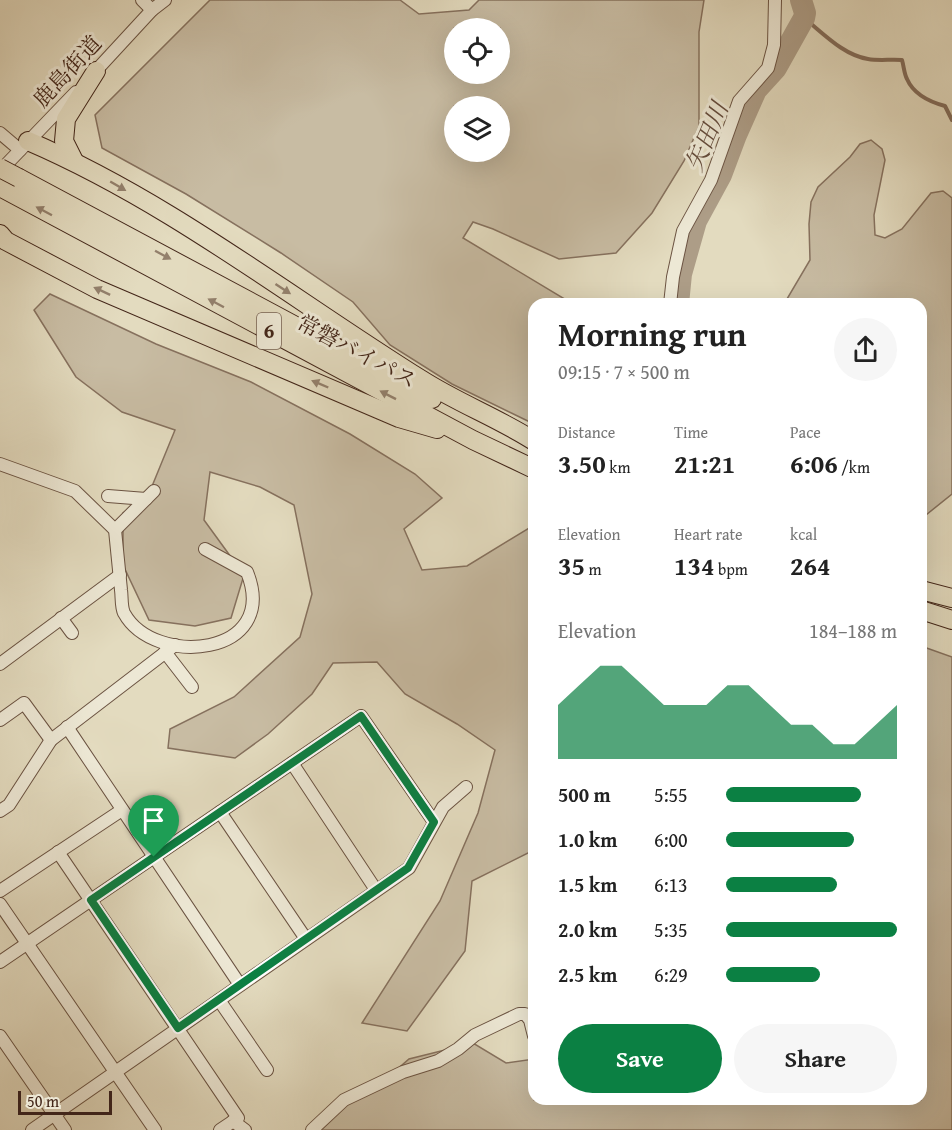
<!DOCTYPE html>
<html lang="en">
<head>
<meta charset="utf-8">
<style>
  :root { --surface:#fff; --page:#f6f6f6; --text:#222; --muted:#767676; --accent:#0b8043 }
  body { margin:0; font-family:"Gentium Book Plus","Noto Serif JP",serif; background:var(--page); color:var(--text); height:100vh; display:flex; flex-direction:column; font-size:22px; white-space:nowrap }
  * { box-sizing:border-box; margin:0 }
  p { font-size:20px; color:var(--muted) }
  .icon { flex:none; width:33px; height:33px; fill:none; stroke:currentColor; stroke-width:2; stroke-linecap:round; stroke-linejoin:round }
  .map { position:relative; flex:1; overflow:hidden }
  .panel { position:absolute; left:528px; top:298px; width:399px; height:807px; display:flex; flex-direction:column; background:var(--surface); border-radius:18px; box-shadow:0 6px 24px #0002 }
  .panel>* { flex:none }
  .fabs { position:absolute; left:444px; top:18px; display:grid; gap:12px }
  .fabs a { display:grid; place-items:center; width:66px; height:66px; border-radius:50%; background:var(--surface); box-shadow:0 6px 24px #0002; font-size:30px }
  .scale { position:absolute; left:18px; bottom:15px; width:94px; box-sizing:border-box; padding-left:6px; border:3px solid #432619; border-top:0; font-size:16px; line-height:21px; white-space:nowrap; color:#432619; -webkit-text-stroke:4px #ede8d5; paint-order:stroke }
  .pin { position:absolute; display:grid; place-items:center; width:51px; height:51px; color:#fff; margin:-62px -26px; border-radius:50% 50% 50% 0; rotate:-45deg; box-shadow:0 0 6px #0007 }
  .pin .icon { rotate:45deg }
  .round { display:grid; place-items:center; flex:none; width:63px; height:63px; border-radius:32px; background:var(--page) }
  .summary { display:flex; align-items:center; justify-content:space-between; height:102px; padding:0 30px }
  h1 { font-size:33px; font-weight:700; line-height:45px }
  .figures { display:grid; grid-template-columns:repeat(3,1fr); gap:9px; height:102px; padding:6px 30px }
  .figures div { display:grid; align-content:center }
  .figures b { font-size:26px; font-weight:700 }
  .figures small { font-size:16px; font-weight:400 }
  .figures p { font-size:16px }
  .chart { height:168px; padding:12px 30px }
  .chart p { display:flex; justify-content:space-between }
  .chart svg { width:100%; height:108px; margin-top:6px; fill:var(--accent); opacity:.7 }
  .cta { display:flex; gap:12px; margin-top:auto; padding:12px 30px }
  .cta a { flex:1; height:69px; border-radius:36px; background:var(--accent); color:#fff; font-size:24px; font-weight:700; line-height:69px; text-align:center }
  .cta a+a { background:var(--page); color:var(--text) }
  ul { padding:0 30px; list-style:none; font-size:20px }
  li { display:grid; grid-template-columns:96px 72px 1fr; align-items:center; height:45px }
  li i { height:15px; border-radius:8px; background:var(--accent) }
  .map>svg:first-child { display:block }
</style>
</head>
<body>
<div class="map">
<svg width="952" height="1130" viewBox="0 0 952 1130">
  <rect width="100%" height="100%" fill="#e3dbbf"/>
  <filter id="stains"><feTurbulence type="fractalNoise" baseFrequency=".00333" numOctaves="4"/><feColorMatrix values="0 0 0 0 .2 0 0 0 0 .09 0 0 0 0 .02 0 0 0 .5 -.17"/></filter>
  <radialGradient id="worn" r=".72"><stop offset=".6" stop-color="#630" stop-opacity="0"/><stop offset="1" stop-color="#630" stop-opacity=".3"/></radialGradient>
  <g fill="#c8bca3" stroke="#86715e" stroke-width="1.5" fill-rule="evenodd">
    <path d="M 210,0 L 400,0 L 419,14 L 469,10 L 479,0 L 704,0 L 699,32 L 699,126 L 684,161 L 652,213 L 616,253 L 559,259 L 493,229 L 473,222 L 463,238 L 573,304 L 534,304 L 534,424 L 452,384 L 390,345 L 353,302 L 281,253 L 186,194 L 102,148 L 95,115 ZM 500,28 L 500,74 L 454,74 L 454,28 ZM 500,106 L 500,152 L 454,152 L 454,106 Z"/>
    <polygon points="871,140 882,149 885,160 874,215 875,235 885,238 902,229 931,193 943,191 952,198 952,494 921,519 921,304 784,304 810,260 809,224 811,202 818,187 850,157 860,144"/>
    <polygon points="50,294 156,344 251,382 350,434 415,474 442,498 404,529 422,570 467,566 534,525 534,850 472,881 465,951 407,1031 362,1023 440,901 478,813 495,750 457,724 405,694 377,662 333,663 312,694 268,734 235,758 168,748 170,729 234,697 300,637 312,594 294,505 260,487 210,472 204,520 244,575 231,618 195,626 149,620 123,565 123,513 148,496 175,430 122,412 76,377 34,310"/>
    <polygon points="921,646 952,657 952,1130 319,1130 355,1096 371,1092 409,1059 473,1043 506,1063 534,1059 534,1100 921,1100"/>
  </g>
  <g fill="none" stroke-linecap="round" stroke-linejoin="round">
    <path stroke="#836d5b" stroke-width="4" d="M 804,18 C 823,33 843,55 868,59 C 879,61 891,59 902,60 C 904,67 904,73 907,79 C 914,95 930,102 945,106 L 952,120"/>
    <polyline stroke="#ad9d87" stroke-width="22" points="678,304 681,274 696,221 721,175 736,135 756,90 776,68 804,18 805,13 801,0"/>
    <g stroke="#6b5342" stroke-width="14">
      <g id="minor">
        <polyline points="142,0 152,10"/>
        <polyline points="92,75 152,10 165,0"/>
        <polyline points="0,133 20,150"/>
        <polyline points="0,171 76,92"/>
        <polyline points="670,304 673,277 683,231 711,180 739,101 768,68 774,45 775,0"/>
        <path d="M 0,464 L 75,491 L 111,526 L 115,530 C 117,550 119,570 121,590 C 122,597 121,607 124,613 C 154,668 281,657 247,572 L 205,549"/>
        <polyline points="108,496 146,499"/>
        <polyline points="115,530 154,491"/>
        <polyline points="61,618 72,633"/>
        <polyline points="165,652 192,687"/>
        <polyline points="0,664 120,575"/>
        <polyline points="0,720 24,703 51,740"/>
        <polyline points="67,727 240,985"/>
        <polyline points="292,763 376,890"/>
        <polyline points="0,811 9,805 51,740 175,645"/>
        <polyline points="220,812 306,939"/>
        <polyline points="58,852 238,1118 220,1130"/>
        <polyline points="0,891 122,810"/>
        <polyline points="0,904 155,1130"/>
        <polyline points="0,962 361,716 434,822"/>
        <polyline points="219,1000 267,1070"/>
        <polyline points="0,1036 65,1130"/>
        <polyline points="233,1121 245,1130"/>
        <polyline points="32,1130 409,868 443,807 466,787"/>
        <polyline points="312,1130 344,1100 403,1072 438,1061 458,1049 475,1035 519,1014 525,1014 530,1020 534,1036"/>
      </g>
    </g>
    <g stroke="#432619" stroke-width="20">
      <g id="highway">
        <path d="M 28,141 C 170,202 292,299 422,380 C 458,403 498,418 534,441"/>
        <polyline points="74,161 64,141 66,119 96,71"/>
        <polyline points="19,178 432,399"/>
        <polyline points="0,187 473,440 534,469"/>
        <polyline points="0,234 6,241 97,289 399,418 437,429"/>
        <polyline points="921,590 952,598"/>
        <polyline points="921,610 952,620"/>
      </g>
    </g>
    <use href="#minor" stroke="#ede8d5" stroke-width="12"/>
    <use href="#highway" stroke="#e3dbbf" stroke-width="18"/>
    <g stroke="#432619" stroke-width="20" stroke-linecap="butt">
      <polyline id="highway-bridge" points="0,168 19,178"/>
    </g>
    <use href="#highway-bridge" stroke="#e3dbbf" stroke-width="18"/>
  </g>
  <defs><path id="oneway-solid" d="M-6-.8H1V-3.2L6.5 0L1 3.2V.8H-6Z" transform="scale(1.5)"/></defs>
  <g fill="#93806c">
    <use href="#oneway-solid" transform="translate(118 186) rotate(30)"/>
    <use href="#oneway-solid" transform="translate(44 211) rotate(-152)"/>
    <use href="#oneway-solid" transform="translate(163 255) rotate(28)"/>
    <use href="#oneway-solid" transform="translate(283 289) rotate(33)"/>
    <use href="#oneway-solid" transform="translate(102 291) rotate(-155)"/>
    <use href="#oneway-solid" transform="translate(216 303) rotate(-152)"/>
    <use href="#oneway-solid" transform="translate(320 384) rotate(-157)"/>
    <use href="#oneway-solid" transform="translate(388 395) rotate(-153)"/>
  </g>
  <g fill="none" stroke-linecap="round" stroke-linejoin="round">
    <g stroke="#fff" stroke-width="12">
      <polygon id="route" points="361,716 434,822 408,868 178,1028 91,900"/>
    </g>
    <use href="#route" stroke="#0b8043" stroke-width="8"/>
  </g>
  <g text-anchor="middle" stroke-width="6" stroke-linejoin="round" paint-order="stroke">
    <rect fill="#ede8d5" stroke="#766051" stroke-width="1.5" x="257" y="313" width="24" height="36" rx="4.5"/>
    <g font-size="21" font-weight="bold" fill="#432619">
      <text x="269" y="338">6</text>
    </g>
    <g font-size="22" fill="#432619" stroke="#ede8d5">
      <text transform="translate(67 71) rotate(-47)" y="8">鹿島街道</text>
      <text transform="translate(357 351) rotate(28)" y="8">常磐バイパス</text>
    </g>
    <g font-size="24" font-style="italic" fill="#634a3a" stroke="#ede8d5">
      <text transform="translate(707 137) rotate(-67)" y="8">矢田川</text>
    </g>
  </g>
  <rect width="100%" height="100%" filter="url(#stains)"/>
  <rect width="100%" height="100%" fill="url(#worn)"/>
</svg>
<div class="fabs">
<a><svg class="icon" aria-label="locate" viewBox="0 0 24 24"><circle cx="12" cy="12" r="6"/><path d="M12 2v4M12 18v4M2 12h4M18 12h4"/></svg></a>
<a><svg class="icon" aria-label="layers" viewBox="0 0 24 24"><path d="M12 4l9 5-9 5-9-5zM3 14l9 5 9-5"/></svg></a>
</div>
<div class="scale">50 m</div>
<div class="pin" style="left:154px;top:857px;background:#1e9e55"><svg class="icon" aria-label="arrive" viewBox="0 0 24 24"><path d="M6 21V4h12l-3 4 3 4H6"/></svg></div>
<section class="panel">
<div class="summary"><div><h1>Morning run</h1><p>09:15 · 7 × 500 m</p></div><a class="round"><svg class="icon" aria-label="share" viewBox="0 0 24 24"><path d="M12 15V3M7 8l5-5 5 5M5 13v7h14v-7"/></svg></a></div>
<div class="figures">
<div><p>Distance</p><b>3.50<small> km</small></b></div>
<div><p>Time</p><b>21:21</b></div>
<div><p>Pace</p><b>6:06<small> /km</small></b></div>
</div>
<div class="figures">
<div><p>Elevation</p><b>35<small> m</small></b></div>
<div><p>Heart rate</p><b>134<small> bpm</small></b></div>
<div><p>kcal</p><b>264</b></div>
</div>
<div class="chart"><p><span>Elevation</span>184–188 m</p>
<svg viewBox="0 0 160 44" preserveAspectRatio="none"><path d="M0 44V22L10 14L20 6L30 6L40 14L50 22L60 22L70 22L80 14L90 14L100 22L110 30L120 30L130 38L140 38L150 30L160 22V44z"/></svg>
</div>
<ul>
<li><b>500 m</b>5:55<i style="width:79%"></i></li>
<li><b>1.0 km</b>6:00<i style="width:75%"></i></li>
<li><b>1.5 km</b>6:13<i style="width:65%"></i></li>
<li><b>2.0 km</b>5:35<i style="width:100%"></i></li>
<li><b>2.5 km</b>6:29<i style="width:55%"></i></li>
</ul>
<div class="cta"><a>Save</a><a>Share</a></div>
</section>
</div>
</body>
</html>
